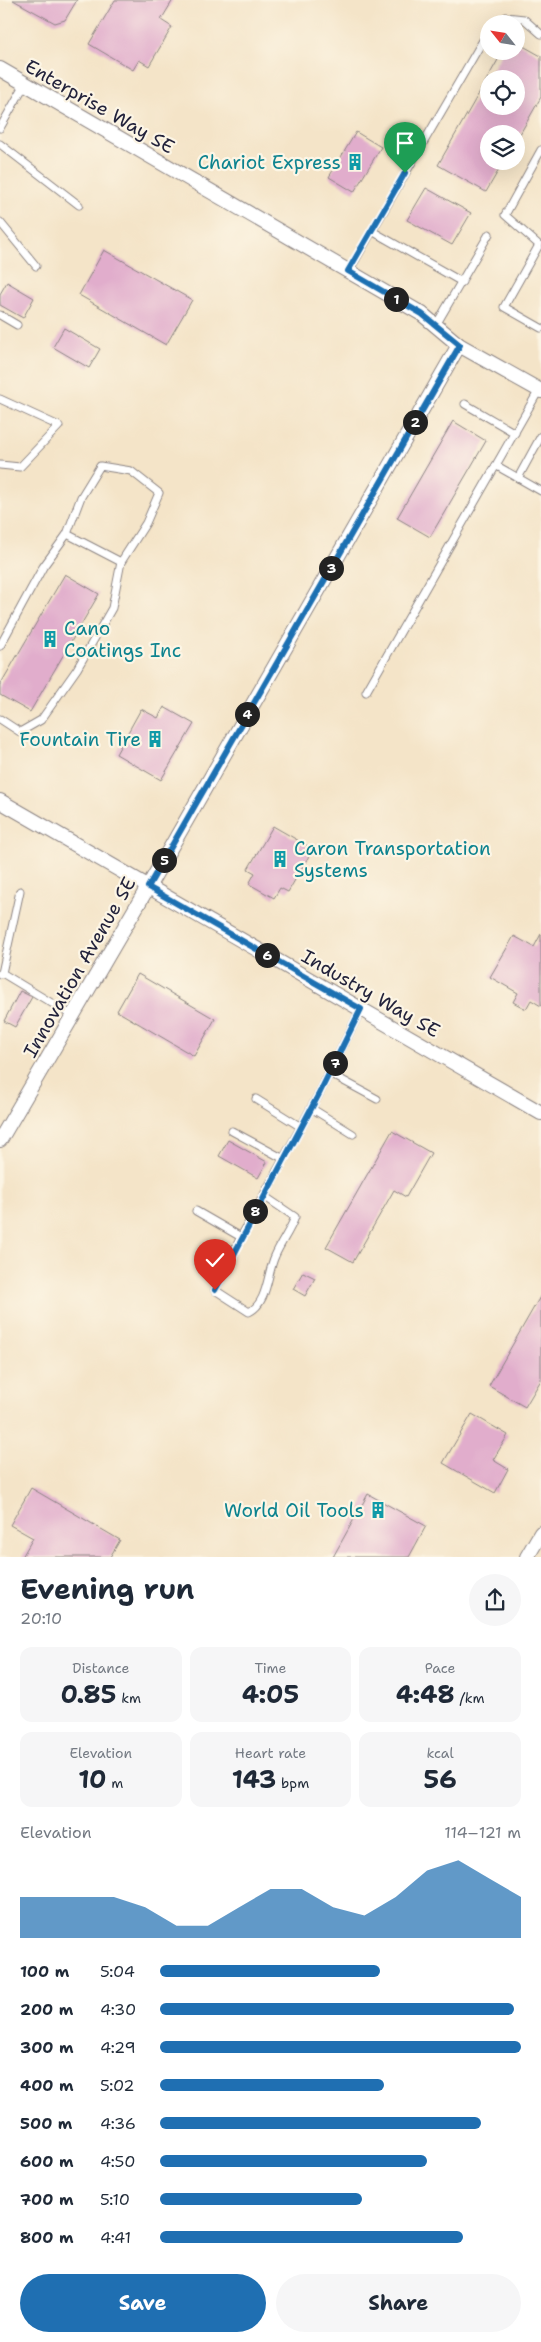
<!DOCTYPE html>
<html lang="en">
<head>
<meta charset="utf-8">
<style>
  :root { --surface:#fff; --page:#f6f6f7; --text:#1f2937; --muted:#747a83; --accent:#1f6fb2 }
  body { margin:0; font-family:"Shantell Sans",sans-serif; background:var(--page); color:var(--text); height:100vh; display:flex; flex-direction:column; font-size:19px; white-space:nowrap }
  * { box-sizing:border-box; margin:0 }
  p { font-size:16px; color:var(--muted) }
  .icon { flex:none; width:28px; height:28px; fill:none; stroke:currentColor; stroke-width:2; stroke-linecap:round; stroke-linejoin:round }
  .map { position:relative; height:1557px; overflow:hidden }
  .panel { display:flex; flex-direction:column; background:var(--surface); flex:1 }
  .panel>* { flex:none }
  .needle { width:32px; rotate:300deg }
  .fabs { position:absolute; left:480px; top:15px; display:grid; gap:10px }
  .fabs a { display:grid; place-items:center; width:45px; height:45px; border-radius:50%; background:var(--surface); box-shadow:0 5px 20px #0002; font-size:25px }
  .pin { position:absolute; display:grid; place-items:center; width:42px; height:42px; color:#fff; margin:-51px -21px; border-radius:50% 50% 50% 0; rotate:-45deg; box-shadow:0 0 5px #0007 }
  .pin .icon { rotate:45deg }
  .km { position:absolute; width:25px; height:25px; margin:-12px; border-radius:50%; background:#222; color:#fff; font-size:14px; line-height:25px; text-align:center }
  .round { display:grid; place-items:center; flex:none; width:52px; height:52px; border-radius:26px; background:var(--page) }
  .headline { display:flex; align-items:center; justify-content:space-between; height:85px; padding:0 20px }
  h1 { font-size:28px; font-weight:700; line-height:38px }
  .figures { display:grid; grid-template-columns:repeat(3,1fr); gap:8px; height:85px; padding:5px 20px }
  .figures div { display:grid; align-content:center; border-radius:12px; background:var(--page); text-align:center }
  .figures b { font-size:25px; font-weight:700 }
  .figures small { font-size:14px; font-weight:400 }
  .figures p { font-size:14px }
  .chart { height:140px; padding:10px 20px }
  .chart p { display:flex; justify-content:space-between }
  .chart svg { width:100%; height:90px; margin-top:5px; fill:var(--accent); opacity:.7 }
  .cta { display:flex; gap:10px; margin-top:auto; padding:10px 20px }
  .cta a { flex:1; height:58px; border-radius:30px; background:var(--accent); color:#fff; font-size:20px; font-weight:700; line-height:58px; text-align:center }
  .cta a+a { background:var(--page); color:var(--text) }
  ul { padding:0 20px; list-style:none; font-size:16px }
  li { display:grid; grid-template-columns:80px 60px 1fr; align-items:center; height:38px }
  li i { height:12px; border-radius:6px; background:var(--accent) }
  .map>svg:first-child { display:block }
</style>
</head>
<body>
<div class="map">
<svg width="541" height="1557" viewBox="0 0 541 1557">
  <rect width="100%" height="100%" fill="#fcf5e5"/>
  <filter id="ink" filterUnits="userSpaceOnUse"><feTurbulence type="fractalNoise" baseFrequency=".02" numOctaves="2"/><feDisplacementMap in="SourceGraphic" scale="10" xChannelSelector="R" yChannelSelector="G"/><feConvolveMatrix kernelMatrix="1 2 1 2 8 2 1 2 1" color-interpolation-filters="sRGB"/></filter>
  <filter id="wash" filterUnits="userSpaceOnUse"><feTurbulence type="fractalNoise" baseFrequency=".0096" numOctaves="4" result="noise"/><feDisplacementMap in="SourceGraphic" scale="20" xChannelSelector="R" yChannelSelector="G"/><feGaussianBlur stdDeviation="1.12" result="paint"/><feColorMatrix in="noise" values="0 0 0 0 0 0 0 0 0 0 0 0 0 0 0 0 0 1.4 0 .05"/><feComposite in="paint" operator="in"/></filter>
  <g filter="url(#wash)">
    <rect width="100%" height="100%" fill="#f4e4c8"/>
    <g id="blocks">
      <g fill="#e1adcc" fill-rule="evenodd">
        <polygon points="13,0 77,0 65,20 55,23"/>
        <polygon points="115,0 173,0 161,20 172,27 149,66 139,60 133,70 89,44"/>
        <path d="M 516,42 L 541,56 L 541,97 L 520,134 L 489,134 L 489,161 L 504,161 L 486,192 L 438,165 L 503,51 L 516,51 ZM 489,79 L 516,79 L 516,106 L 489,106 Z"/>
        <polygon points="356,132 381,147 354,192 329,177"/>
        <polygon points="426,188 471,213 452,245 407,220"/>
        <polygon points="104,250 192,300 166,345 79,295"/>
        <polygon points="7,282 34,298 23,318 0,305 0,294"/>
        <polygon points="64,328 100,349 89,368 53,347"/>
        <polygon points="453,421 486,441 430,537 397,518"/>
        <polygon points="65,574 99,594 30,712 0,695 0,685"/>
        <polygon points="164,707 194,724 161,780 116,754 141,709 158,718"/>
        <polygon points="273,826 313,849 288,892 280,888 274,898 249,884 255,873 248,869"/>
        <polygon points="541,934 541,1006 531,1000 526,1009 513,1002 518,993 490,977 514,936 534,947"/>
        <polygon points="138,974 215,1019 194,1056 117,1011"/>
        <polygon points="20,991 32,997 15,1027 4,1021"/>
        <polygon points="392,1131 431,1153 406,1197 394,1190 353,1262 326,1247"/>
        <polygon points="228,1140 267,1162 258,1178 219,1156"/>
        <polygon points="303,1272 315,1278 305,1296 293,1289"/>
        <polygon points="541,1295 541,1380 525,1407 489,1386"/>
        <polygon points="472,1414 508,1435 493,1460 508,1469 495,1493 443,1463"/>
        <polygon points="31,1488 120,1540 110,1557 22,1557 33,1538 10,1525"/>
        <polygon points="368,1494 426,1526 409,1557 333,1557"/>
      </g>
    </g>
  </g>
  <g filter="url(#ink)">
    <use href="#blocks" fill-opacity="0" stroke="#8b8382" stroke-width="1"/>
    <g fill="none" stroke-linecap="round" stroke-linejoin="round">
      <g stroke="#8b8382" stroke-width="9">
        <g id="service">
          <polyline points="495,24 506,17 524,19 541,34"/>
          <polyline points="0,128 25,84"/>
          <polyline points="0,144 79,205"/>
          <polyline points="541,150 505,215 539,245 504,307 541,328"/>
          <polyline points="0,222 36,266"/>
          <polyline points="349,271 372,231"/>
          <polyline points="462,282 372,231 489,30"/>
          <polyline points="0,315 17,325"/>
          <polyline points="436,325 489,234"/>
          <polyline points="0,399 59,426 20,467 0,465"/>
          <polyline points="465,404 515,433"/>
          <polyline points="497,466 541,491"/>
          <polyline points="518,478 541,436"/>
          <polyline points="67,534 121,562"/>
          <polyline points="0,646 43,567 67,534 81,497 100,466 131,471 159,493 146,523 121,562 112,608 77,669 41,720 20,732 0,719"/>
          <polyline points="366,692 539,390"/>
          <polyline points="2,973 20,891"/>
          <polyline points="0,974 2,973 73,1016"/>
          <polyline points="329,1073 377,1099"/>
          <polyline points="256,1099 301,1127"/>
          <polyline points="311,1108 353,1134"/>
          <polyline points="232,1131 284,1159"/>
          <polyline points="196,1211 241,1237 320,1092 361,1009"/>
          <path d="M 241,1237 L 215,1290 L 249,1312 C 268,1303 267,1273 275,1256 C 281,1242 290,1231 295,1217 L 264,1196"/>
        </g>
      </g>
      <g stroke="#8b8382" stroke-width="16">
        <g id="minor">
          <polyline points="0,69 422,314 459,345 541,391"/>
          <polyline points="0,801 541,1113"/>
          <polyline points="0,1140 148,887 459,345"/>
          <polyline points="527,1557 541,1533"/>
        </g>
      </g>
      <use href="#service" stroke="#fff" stroke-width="7"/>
      <use href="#minor" stroke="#fff" stroke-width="14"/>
    </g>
  </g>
  <g fill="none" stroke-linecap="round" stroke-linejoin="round" filter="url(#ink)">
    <g stroke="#fff" stroke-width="10">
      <polyline id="route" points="215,1290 320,1092 361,1009 148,887 460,345 422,314 348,271 405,173"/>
    </g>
    <use href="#route" stroke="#1f6fb2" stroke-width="6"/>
  </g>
  <defs>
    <g id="building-bare" transform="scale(1.35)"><path d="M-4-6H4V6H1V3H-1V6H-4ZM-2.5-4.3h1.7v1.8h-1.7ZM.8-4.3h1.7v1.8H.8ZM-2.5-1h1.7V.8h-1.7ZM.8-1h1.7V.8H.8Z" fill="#0f9aa8" stroke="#fcf5e5" stroke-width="2.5" paint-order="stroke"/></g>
  </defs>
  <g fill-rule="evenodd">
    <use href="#building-bare" x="355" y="162"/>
    <use href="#building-bare" x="50" y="639"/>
    <use href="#building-bare" x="155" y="739"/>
    <use href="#building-bare" x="280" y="859"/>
    <use href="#building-bare" x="378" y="1510"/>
  </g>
  <g text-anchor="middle" stroke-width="4.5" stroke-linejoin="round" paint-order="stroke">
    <g font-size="19" fill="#22223b" stroke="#fcf5e5">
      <text transform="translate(100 106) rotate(30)" y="7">Enterprise Way SE</text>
      <text transform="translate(79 967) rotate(-60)" y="7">Innovation Avenue SE</text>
      <text transform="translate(371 993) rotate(30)" y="7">Industry Way SE</text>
    </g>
    <g font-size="19" fill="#0d838f" stroke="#fcf5e5" text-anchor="end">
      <text x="341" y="169">Chariot Express</text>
      <text x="64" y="635" text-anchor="start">Cano<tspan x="64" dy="22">Coatings Inc</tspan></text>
      <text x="141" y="746">Fountain Tire</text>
      <text x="294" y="855" text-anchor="start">Caron Transportation<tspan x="294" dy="22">Systems</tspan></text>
      <text x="364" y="1517">World Oil Tools</text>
    </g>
  </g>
</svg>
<div class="fabs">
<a><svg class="needle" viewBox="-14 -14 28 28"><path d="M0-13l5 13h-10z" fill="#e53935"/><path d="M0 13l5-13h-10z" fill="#747a83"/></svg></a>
<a><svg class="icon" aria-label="locate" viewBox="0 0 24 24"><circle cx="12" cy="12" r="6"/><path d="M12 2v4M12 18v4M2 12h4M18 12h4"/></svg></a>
<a><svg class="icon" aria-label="layers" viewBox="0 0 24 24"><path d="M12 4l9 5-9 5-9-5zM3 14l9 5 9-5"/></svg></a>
</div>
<div class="pin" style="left:405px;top:173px;background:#1e9e55"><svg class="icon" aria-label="arrive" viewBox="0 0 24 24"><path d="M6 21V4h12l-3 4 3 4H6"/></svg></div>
<div class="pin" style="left:215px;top:1290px;background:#d93025"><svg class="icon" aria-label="check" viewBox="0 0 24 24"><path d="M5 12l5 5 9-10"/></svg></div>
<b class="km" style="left:396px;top:299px">1</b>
<b class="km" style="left:415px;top:422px">2</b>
<b class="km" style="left:331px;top:568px">3</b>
<b class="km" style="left:247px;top:714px">4</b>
<b class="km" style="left:164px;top:860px">5</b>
<b class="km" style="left:267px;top:955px">6</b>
<b class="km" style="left:335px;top:1063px">7</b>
<b class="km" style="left:255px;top:1211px">8</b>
</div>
<section class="panel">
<div class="headline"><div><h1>Evening run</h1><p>20:10</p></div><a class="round"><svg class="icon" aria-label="share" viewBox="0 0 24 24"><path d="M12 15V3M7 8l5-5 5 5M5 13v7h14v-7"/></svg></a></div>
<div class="figures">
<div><p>Distance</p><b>0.85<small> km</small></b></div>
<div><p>Time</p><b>4:05</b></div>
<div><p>Pace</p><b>4:48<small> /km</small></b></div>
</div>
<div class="figures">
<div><p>Elevation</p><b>10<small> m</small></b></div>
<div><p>Heart rate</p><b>143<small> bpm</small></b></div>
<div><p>kcal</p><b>56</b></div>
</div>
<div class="chart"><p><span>Elevation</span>114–121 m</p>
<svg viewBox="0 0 160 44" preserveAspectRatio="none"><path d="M0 44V24L10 24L20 24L30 24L40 29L50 38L60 38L70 29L80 20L90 20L100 29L110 33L120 24L130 11L140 6L150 15L160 24V44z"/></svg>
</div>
<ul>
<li><b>100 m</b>5:04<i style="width:61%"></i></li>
<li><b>200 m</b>4:30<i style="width:98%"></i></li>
<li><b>300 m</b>4:29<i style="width:100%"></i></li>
<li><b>400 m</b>5:02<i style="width:62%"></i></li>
<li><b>500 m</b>4:36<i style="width:89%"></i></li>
<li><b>600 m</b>4:50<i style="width:74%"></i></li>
<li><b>700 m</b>5:10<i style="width:56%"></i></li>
<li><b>800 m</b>4:41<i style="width:84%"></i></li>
</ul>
<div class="cta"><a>Save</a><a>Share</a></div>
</section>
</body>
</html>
